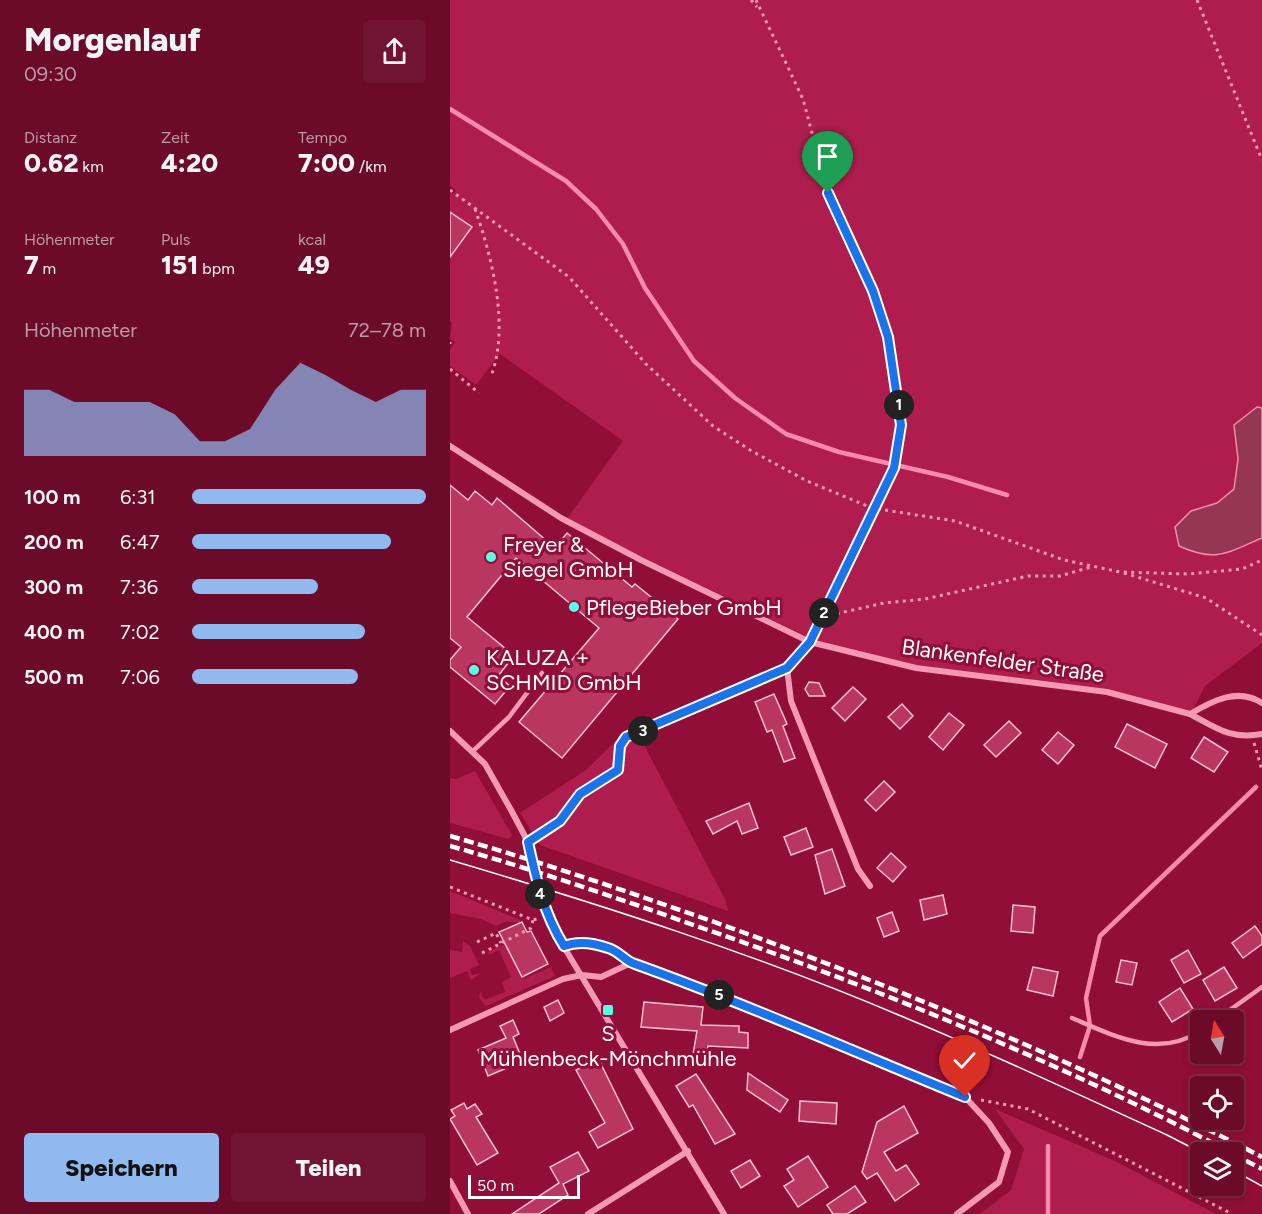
<!DOCTYPE html>
<html lang="de">
<head>
<meta charset="utf-8">
<style>
  :root { --surface:#6c0a2a; --page:#711332; --text:#f1f3f6; --muted:#be9aa8; --line:#7f2b47; --accent:#90b9f0 }
  body { margin:0; font-family:Figtree,sans-serif; background:var(--page); color:var(--text); height:100vh; display:flex; flex-direction:column; font-size:22px; white-space:nowrap }
  * { box-sizing:border-box; margin:0 }
  p { font-size:20px; color:var(--muted) }
  .icon { flex:none; width:33px; height:33px; fill:none; stroke:currentColor; stroke-width:2; stroke-linecap:round; stroke-linejoin:round }
  .map { position:relative; flex:1; overflow:hidden }
  .panel { display:flex; flex-direction:column; background:var(--surface); width:450px }
  .panel>* { flex:none }
  .needle { width:39px; rotate:349deg }
  .controls { position:absolute; left:740px; top:1010px; display:grid; gap:12px }
  .controls a { display:grid; place-items:center; width:54px; height:54px; border-radius:6px; background:var(--surface); box-shadow:0 3px 9px #0003,0 0 0 2px var(--line); font-size:30px }
  .scale { position:absolute; left:18px; bottom:15px; width:112px; box-sizing:border-box; padding-left:6px; border:3px solid #fff; border-top:0; font-size:16px; line-height:21px; white-space:nowrap; color:#fff; -webkit-text-stroke:4px #900e38; paint-order:stroke }
  .pin { position:absolute; display:grid; place-items:center; width:51px; height:51px; color:#fff; margin:-62px -26px; border-radius:50% 50% 50% 0; rotate:-45deg; box-shadow:0 0 6px #0007 }
  .pin .icon { rotate:45deg }
  .km { position:absolute; width:30px; height:30px; margin:-15px; border-radius:50%; background:#222; color:#fff; font-size:16px; line-height:30px; text-align:center }
  .round { display:grid; place-items:center; flex:none; width:63px; height:63px; border-radius:6px; background:var(--page) }
  .headline { display:flex; align-items:center; justify-content:space-between; height:102px; padding:0 24px }
  h1 { font-size:33px; font-weight:800; line-height:45px }
  .figures { display:grid; grid-template-columns:repeat(3,1fr); gap:9px; height:102px; padding:6px 24px }
  .figures div { display:grid; align-content:center }
  .figures b { font-size:26px; font-weight:800 }
  .figures small { font-size:16px; font-weight:400 }
  .figures p { font-size:16px }
  .chart { height:168px; padding:12px 24px }
  .chart p { display:flex; justify-content:space-between }
  .chart svg { width:100%; height:108px; margin-top:6px; fill:var(--accent); opacity:.7 }
  .button { display:flex; gap:12px; margin-top:auto; padding:12px 24px }
  .button a { flex:1; height:69px; border-radius:6px; background:var(--accent); color:#111; font-size:24px; font-weight:800; line-height:69px; text-align:center }
  .button a+a { background:var(--page); color:var(--text) }
  ul { padding:0 24px; list-style:none; font-size:20px }
  li { display:grid; grid-template-columns:96px 72px 1fr; align-items:center; height:45px }
  li i { height:15px; border-radius:8px; background:var(--accent) }
  main { display:flex; flex:1; min-height:0 }
  .map>svg:first-child { display:block }
</style>
</head>
<body>
<main>
<section class="panel">
<div class="headline"><div><h1>Morgenlauf</h1><p>09:30</p></div><a class="round"><svg class="icon" aria-label="share" viewBox="0 0 24 24"><path d="M12 15V3M7 8l5-5 5 5M5 13v7h14v-7"/></svg></a></div>
<div class="figures">
<div><p>Distanz</p><b>0.62<small> km</small></b></div>
<div><p>Zeit</p><b>4:20</b></div>
<div><p>Tempo</p><b>7:00<small> /km</small></b></div>
</div>
<div class="figures">
<div><p>Höhenmeter</p><b>7<small> m</small></b></div>
<div><p>Puls</p><b>151<small> bpm</small></b></div>
<div><p>kcal</p><b>49</b></div>
</div>
<div class="chart"><p><span>Höhenmeter</span>72–78 m</p>
<svg viewBox="0 0 160 44" preserveAspectRatio="none"><path d="M0 44V17L10 17L20 22L30 22L40 22L50 22L60 27L70 38L80 38L90 33L100 17L110 6L120 11L130 17L140 22L150 17L160 17V44z"/></svg>
</div>
<ul>
<li><b>100 m</b>6:31<i style="width:100%"></i></li>
<li><b>200 m</b>6:47<i style="width:85%"></i></li>
<li><b>300 m</b>7:36<i style="width:54%"></i></li>
<li><b>400 m</b>7:02<i style="width:74%"></i></li>
<li><b>500 m</b>7:06<i style="width:71%"></i></li>
</ul>
<div class="button"><a>Speichern</a><a>Teilen</a></div>
</section>
<div class="map">
<svg width="812" height="1214" viewBox="0 0 812 1214">
  <rect width="100%" height="100%" fill="#900e38"/>
  <g fill="#ae1d4d">
    <polygon points="0,0 812,0 812,408 807,407 784,425 788,459 784,489 767,503 741,511 768,556 812,538 812,643 755,686 741,714 659,691 466,666 396,650 358,637 116,520 173,441 50,354 26,385 0,366 0,350 5,342 0,339 2,322 0,321 0,257 21,227 0,211 0,193 3,194 6,190 0,186"/>
    <polygon points="181,726 193,743 276,901 278,911 90,845 70,813 136,770"/>
    <polygon points="25,771 62,835 59,839 0,823 0,778 6,779"/>
    <polygon points="0,891 70,920 70,922 54,922 46,926 31,919 0,913"/>
    <polygon points="13,941 20,946 29,965 20,969 22,975 32,973 21,980 17,971 0,978 0,950 12,952"/>
    <polygon points="55,944 73,979 101,967 105,976 36,1006 29,998 30,992 35,1000 55,992 52,982 61,977 49,950 39,955 38,952"/>
    <polygon points="545,1109 667,1162 766,1214 530,1214 561,1190 574,1149"/>
  </g>
  <path fill="#963655" stroke="#f889af" stroke-width="1.5" d="M 807,407 L 812,408 L 812,538 C 776,553 767,563 729,546 L 725,527 L 741,511 L 767,503 L 784,489 L 788,459 L 784,425 Z"/>
  <g fill="none" stroke-linecap="round" stroke-linejoin="round">
    <g stroke="#f889af" stroke-width="4.5">
      <polyline points="0,109 116,181 146,209 173,244 195,288 244,361 285,398 336,434 389,452 498,477 557,495"/>
      <polyline points="630,1057 640,1026 636,998 650,936 806,787"/>
      <polyline points="598,1146 598,1214"/>
    </g>
  </g>
  <g fill="#b93661" stroke="#febfd4" stroke-width="1.5">
    <polygon points="0,212 22,227 0,257"/>
    <polygon points="0,485 18,500 25,491 42,505 47,498 105,548 117,533 182,587 185,584 228,619 112,758 69,722 149,628 66,558 17,617 61,653 63,657 48,676 60,686 45,704 0,667 0,660 11,647 0,638"/>
    <polygon points="359,682 369,683 375,696 359,696 355,689"/>
    <polygon points="403,687 416,699 395,721 382,708"/>
    <polygon points="324,694 337,724 333,726 345,758 334,762 322,730 317,732 305,702"/>
    <polygon points="452,704 463,716 450,729 438,717"/>
    <polygon points="499,713 514,725 493,750 479,737"/>
    <polygon points="559,721 571,733 546,757 534,745"/>
    <polygon points="677,724 717,744 705,768 665,747"/>
    <polygon points="608,732 624,745 608,764 592,750"/>
    <polygon points="754,737 778,752 764,772 741,758"/>
    <polygon points="434,781 445,792 426,811 415,800"/>
    <polygon points="299,803 308,828 292,834 287,821 263,834 256,821"/>
    <polygon points="356,828 363,847 341,855 334,837"/>
    <polygon points="382,849 395,886 375,894 365,855"/>
    <polygon points="441,853 456,867 443,882 427,868"/>
    <polygon points="493,895 497,914 474,920 470,900"/>
    <polygon points="563,905 585,907 583,933 561,931"/>
    <polygon points="442,912 449,931 434,937 427,918"/>
    <polygon points="72,922 77,932 81,931 98,964 72,977 49,932"/>
    <polygon points="805,926 812,936 812,944 793,958 782,943"/>
    <polygon points="738,950 751,974 734,983 721,960"/>
    <polygon points="671,960 687,963 682,985 666,982"/>
    <polygon points="583,967 608,972 603,996 577,990"/>
    <polygon points="774,967 787,988 765,1001 753,980"/>
    <polygon points="730,988 743,1009 722,1022 709,1002"/>
    <polygon points="108,1000 114,1013 100,1021 94,1007"/>
    <polygon points="194,1002 253,1007 251,1025 289,1026 289,1032 298,1033 298,1048 258,1046 255,1062 242,1060 247,1031 191,1027"/>
    <polygon points="63,1020 69,1034 63,1037 73,1061 38,1076 28,1050 56,1038 50,1026"/>
    <polygon points="148,1058 183,1129 148,1148 139,1132 155,1123 126,1070"/>
    <polygon points="298,1073 338,1100 330,1112 297,1090"/>
    <polygon points="246,1074 285,1134 265,1144 243,1105 239,1107 226,1086"/>
    <polygon points="350,1101 387,1103 386,1124 349,1121"/>
    <polygon points="14,1103 17,1109 25,1104 32,1114 26,1117 48,1153 27,1165 0,1119 5,1116 1,1110"/>
    <polygon points="454,1106 468,1133 434,1152 446,1171 456,1165 469,1184 445,1201 427,1173 417,1179 412,1172 427,1122"/>
    <polygon points="128,1152 139,1171 113,1184 118,1195 89,1214 62,1214 109,1183 100,1167"/>
    <polygon points="358,1156 378,1187 348,1207 334,1186 344,1180 337,1169"/>
    <polygon points="300,1160 310,1176 291,1188 281,1171"/>
    <polygon points="405,1186 416,1202 397,1214 383,1214 377,1205"/>
  </g>
  <g fill="none" stroke-linecap="round" stroke-linejoin="round">
    <g stroke="#f498b6" stroke-width="3" stroke-dasharray="3 4.5" stroke-linecap="butt">
      <polyline points="301,0 307,7"/>
      <polyline points="306,0 353,99 378,193 423,291 438,337 451,425 444,468 364,635"/>
      <polyline points="747,0 812,160"/>
      <polyline points="0,190 119,277 196,364 263,426 300,450 357,481 422,508 505,521 614,560 670,572 738,574 792,569 812,560"/>
      <path d="M 25,209 C 42,257 60,327 41,376"/>
      <polyline points="0,342 0,344"/>
      <polyline points="0,369 29,393"/>
      <polyline points="674,573 756,598 812,635"/>
      <polyline points="372,617 434,603 475,599 578,576 610,576 641,567"/>
      <polyline points="804,743 812,770"/>
      <polyline points="85,837 110,821 130,793 168,770 170,746 176,737 327,673"/>
      <polyline points="0,887 83,920 90,918"/>
      <polyline points="27,942 46,933 51,943"/>
      <polyline points="32,953 81,928 83,920"/>
      <polyline points="531,1100 578,1109 782,1214"/>
    </g>
    <g stroke="#f498b6" stroke-width="4.5">
      <polyline points="22,752 59,717 92,673"/>
      <path d="M 622,1018 C 664,1036 708,1059 750,1031"/>
      <polyline points="766,1020 812,987"/>
    </g>
    <g stroke="#f498b6" stroke-width="6">
      <polyline points="0,446 111,518 191,560 360,642"/>
      <path d="M 740,714 C 766,728 781,740 812,734"/>
      <polyline points="0,731 35,764 61,810 78,842 88,889 108,937 274,1214"/>
      <path d="M 420,886 L 408,869 L 341,701 L 337,668 L 360,642 L 466,668 L 657,692 L 740,714 C 762,701 788,687 812,703"/>
      <path d="M 114,946 C 127,941 144,943 158,948 C 169,951 175,961 185,964 C 296,1004 405,1052 515,1097 L 539,1123 L 558,1152 L 549,1182 L 507,1214"/>
      <polyline points="0,1030 113,979 132,975 151,977 181,963"/>
      <polyline points="0,1181 18,1214"/>
      <polyline points="138,1214 238,1151"/>
    </g>
    <g stroke="#fff" stroke-width="1.5">
      <path d="M 0,860 C 152,905 305,954 451,1016 C 541,1053 629,1095 717,1135 L 750,1152"/>
      <polyline points="783,1170 812,1186"/>
    </g>
    <g stroke="#fff" stroke-width="4.5" stroke-dasharray="10 4.5" stroke-linecap="butt">
      <path d="M 0,836 C 85,860 167,888 250,917 C 443,985 630,1063 812,1157"/>
      <path d="M 0,846 C 86,870 170,899 255,929 C 434,991 611,1063 780,1152"/>
      <polyline points="783,1154 812,1169"/>
    </g>
  </g>
  <g fill="none" stroke-linecap="round" stroke-linejoin="round">
    <g stroke="#fff" stroke-width="12">
      <path id="route" d="M 378,193 L 423,291 L 438,337 L 451,425 L 444,468 L 360,642 L 337,668 L 176,737 L 170,746 L 168,770 L 130,794 L 110,821 L 78,842 C 86,879 94,914 114,946 C 127,941 144,943 158,948 C 169,951 175,961 185,964 C 296,1004 405,1052 515,1097"/>
    </g>
    <use href="#route" stroke="#1a73e8" stroke-width="8"/>
  </g>
  <g fill="#5affe3" stroke="#900e38" stroke-width="2">
    <circle cx="41" cy="557" r="6"/>
    <circle cx="124" cy="607" r="6"/>
    <circle cx="24" cy="670" r="6"/>
    <rect x="152" y="1004" width="12" height="12" rx="3"/>
  </g>
  <g text-anchor="middle" stroke-width="6" stroke-linejoin="round" paint-order="stroke">
    <g font-size="22" fill="#fff" stroke="#900e38" text-anchor="start">
      <text x="53" y="552">Freyer &amp;<tspan x="53" dy="25">Siegel GmbH</tspan></text>
      <text x="136" y="615">PflegeBieber GmbH</text>
      <text x="36" y="665">KALUZA +<tspan x="36" dy="25">SCHMID GmbH</tspan></text>
      <text x="158" y="1041" text-anchor="middle">S<tspan x="158" dy="25">Mühlenbeck-Mönchmühle</tspan></text>
    </g>
    <g font-size="22" fill="#fff" stroke="#900e38">
      <text transform="translate(553 660) rotate(8)" y="8">Blankenfelder Straße</text>
    </g>
  </g>
</svg>
<div class="controls">
<a><svg class="needle" viewBox="-14 -14 28 28"><path d="M0-13l5 13h-10z" fill="#e53935"/><path d="M0 13l5-13h-10z" fill="#be9aa8"/></svg></a>
<a><svg class="icon" aria-label="locate" viewBox="0 0 24 24"><circle cx="12" cy="12" r="6"/><path d="M12 2v4M12 18v4M2 12h4M18 12h4"/></svg></a>
<a><svg class="icon" aria-label="layers" viewBox="0 0 24 24"><path d="M12 4l9 5-9 5-9-5zM3 14l9 5 9-5"/></svg></a>
</div>
<div class="scale">50 m</div>
<div class="pin" style="left:378px;top:193px;background:#1e9e55"><svg class="icon" aria-label="arrive" viewBox="0 0 24 24"><path d="M6 21V4h12l-3 4 3 4H6"/></svg></div>
<div class="pin" style="left:515px;top:1097px;background:#d93025"><svg class="icon" aria-label="check" viewBox="0 0 24 24"><path d="M5 12l5 5 9-10"/></svg></div>
<b class="km" style="left:449px;top:405px">1</b>
<b class="km" style="left:374px;top:613px">2</b>
<b class="km" style="left:193px;top:731px">3</b>
<b class="km" style="left:90px;top:894px">4</b>
<b class="km" style="left:269px;top:995px">5</b>
</div>
</main>
</body>
</html>
